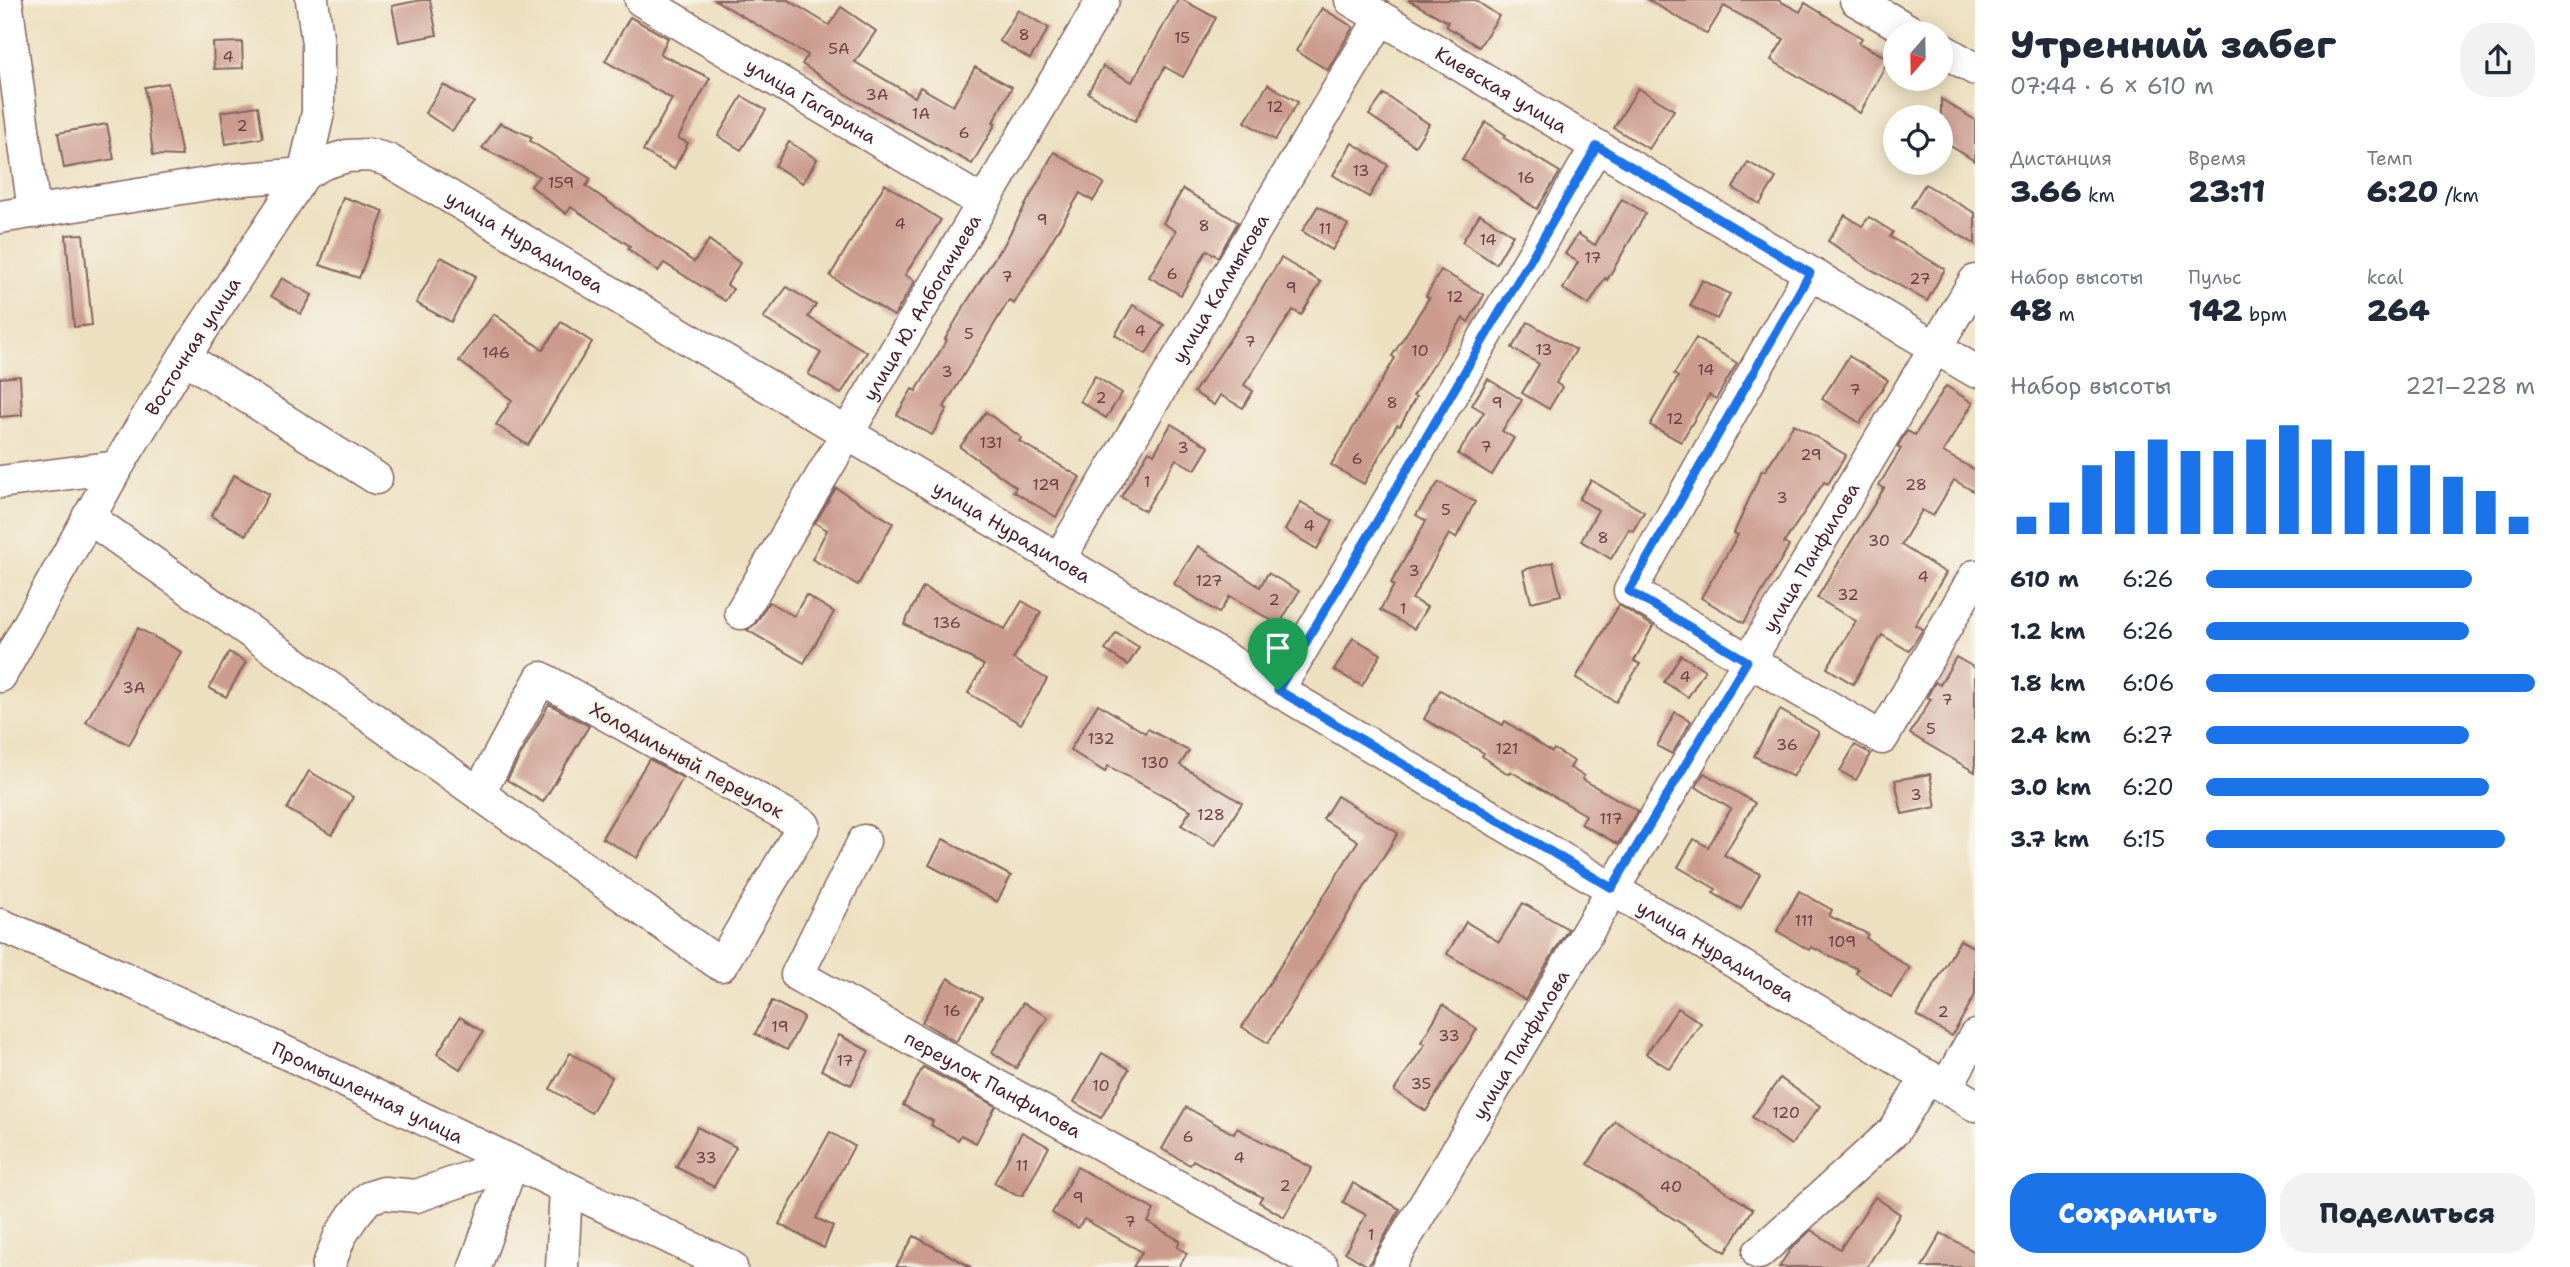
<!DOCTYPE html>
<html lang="ru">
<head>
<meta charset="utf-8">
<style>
  :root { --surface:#fff; --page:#f2f2f3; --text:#1f2937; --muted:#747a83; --accent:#1a73e8 }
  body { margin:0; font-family:"Shantell Sans",sans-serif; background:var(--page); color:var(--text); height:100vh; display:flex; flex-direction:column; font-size:26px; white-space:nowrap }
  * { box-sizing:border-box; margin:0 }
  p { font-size:23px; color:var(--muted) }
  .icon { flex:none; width:38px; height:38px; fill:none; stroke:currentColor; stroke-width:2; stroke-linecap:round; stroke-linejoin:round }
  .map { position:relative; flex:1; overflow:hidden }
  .sheet { display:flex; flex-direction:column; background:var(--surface); width:595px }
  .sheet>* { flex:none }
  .needle { width:46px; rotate:200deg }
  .controls { position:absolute; left:1883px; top:21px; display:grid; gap:14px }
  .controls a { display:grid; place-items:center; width:70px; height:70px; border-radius:50%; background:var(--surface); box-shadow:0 4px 18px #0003; font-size:35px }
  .pin { position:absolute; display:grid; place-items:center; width:60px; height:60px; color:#fff; margin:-72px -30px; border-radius:50% 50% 50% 0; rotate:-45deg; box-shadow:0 0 7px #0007 }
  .pin .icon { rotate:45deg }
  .round { display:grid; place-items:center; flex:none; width:74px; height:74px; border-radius:28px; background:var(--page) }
  .headline { display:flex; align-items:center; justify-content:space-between; height:119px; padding:0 35px }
  h1 { font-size:38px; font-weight:800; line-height:52px }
  .figures { display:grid; grid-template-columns:repeat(3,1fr); gap:10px; height:119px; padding:7px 35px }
  .figures div { display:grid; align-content:center }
  .figures b { font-size:30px; font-weight:800 }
  .figures small { font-size:19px; font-weight:400 }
  .figures p { font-size:19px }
  .chart { height:196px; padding:14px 35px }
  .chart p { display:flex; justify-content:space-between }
  .chart svg { width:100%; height:126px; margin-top:7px; stroke:var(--accent); stroke-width:6 }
  .primary-button { display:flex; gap:14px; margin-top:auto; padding:14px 35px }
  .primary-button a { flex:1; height:80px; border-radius:28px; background:var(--accent); color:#fff; font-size:28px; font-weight:800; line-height:80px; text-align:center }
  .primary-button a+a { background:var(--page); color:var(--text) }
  ul { padding:0 35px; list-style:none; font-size:23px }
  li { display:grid; grid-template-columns:112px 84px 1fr; align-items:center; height:52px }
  li i { height:18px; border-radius:9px; background:var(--accent) }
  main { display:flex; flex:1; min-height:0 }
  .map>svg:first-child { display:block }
</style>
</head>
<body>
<main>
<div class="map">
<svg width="1975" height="1267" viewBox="0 0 1975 1267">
  <rect width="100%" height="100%" fill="#f7f3e8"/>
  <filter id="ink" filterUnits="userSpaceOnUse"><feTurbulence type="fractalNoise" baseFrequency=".0143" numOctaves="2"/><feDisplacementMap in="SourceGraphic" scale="14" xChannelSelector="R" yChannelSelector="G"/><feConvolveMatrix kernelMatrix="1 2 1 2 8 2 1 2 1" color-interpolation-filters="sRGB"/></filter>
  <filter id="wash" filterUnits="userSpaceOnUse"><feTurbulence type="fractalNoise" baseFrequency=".00686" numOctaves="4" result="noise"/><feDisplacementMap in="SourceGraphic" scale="28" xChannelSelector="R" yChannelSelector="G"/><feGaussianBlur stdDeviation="1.57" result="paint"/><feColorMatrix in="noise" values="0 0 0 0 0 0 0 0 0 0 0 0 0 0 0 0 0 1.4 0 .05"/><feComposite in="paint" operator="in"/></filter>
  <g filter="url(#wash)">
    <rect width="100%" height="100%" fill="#ede0c0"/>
    <g id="blocks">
      <g fill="#cb9b8d">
        <polygon points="421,0 430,0 437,35 399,42 392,6"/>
        <polygon points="715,0 788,0 829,25 841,7 876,31 855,62 915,97 920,87 953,106 975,67 1012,87 993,122 996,123 972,164 858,102 802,64 808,55"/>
        <polygon points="1178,0 1183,0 1216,18 1183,77 1165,67 1135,121 1088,93 1103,66 1132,82"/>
        <polygon points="1408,0 1475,0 1499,16 1479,47 1446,26 1448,22"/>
        <polygon points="1648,0 1778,0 1800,12 1805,3 1862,38 1859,43 1889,59 1860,113 1771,60 1784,39 1724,6 1707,34"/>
        <polygon points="1322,8 1353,27 1328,70 1296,51"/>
        <polygon points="1018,10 1049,28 1030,59 999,41"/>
        <polygon points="630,17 668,38 660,54 710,78 678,138 688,143 674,169 643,151 672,99 605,61"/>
        <polygon points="242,42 243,68 214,69 213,43"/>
        <polygon points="168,83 182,156 153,155 145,87"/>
        <polygon points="1268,84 1298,102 1275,140 1245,122"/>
        <polygon points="443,85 474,102 452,131 425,113"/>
        <polygon points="1638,88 1674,110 1649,149 1614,128"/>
        <polygon points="1384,94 1429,124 1415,146 1369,115"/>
        <polygon points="742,96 766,110 741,150 718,136"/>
        <polygon points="1941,99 1975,120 1975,161 1941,140"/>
        <polygon points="258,106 263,138 226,144 221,112"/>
        <polygon points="1486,122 1506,135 1504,138 1560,172 1537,209 1462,159"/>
        <polygon points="500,123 532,137 530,141 591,179 586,186 694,262 709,240 740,263 727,285 733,289 725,301 664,263 658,271 628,249 630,246 571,207 566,214 531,186 539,176 482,148"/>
        <polygon points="107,124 114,159 64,168 58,133"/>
        <polygon points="789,142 817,159 803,183 775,166"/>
        <polygon points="1352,143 1388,165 1369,197 1333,175"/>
        <polygon points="1054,152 1104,183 1093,201 1080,193 1014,304 1009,300 944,407 947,409 932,435 897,415 912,389 916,391 947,340 945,339 963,308 1000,249 1001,250"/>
        <polygon points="1748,162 1776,178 1760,204 1733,188"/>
        <polygon points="885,184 941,220 905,275 915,281 894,316 830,276"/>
        <polygon points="1925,184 1975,213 1975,244 1911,207"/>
        <polygon points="1183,189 1238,222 1218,257 1207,250 1181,295 1149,277 1176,231 1163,223"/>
        <polygon points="343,197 384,211 359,278 320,265"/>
        <polygon points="1622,199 1646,213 1607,280 1605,278 1589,305 1563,289 1578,262 1565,254 1578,234 1595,245"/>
        <polygon points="1318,206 1348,225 1332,250 1302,231"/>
        <polygon points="1480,214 1513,235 1496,264 1462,242"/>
        <polygon points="1845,215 1862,226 1869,217 1893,232 1890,237 1945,269 1927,301 1865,266 1828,241"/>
        <polygon points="83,234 92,325 74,327 66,235"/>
        <polygon points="441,257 476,276 451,322 416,303"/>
        <polygon points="1281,258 1321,282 1301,315 1293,310 1244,385 1253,391 1243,408 1220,395 1214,405 1194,392 1245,317"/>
        <polygon points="1441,270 1484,295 1468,322 1463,318 1413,396 1416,397 1400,426 1397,425 1364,484 1331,465 1395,358 1392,356 1429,298 1426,296"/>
        <polygon points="282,278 312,295 301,314 271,296"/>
        <polygon points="1702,280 1730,294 1717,319 1690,306"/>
        <polygon points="787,287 816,305 808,317 867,352 841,394 808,374 821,353 763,318"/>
        <polygon points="1133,305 1164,325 1146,354 1115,335"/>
        <polygon points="494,314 543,350 561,322 592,342 528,445 496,425 512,400 459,361"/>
        <polygon points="1528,322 1576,350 1556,383 1562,387 1549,409 1522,393 1539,364 1512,348"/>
        <polygon points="1696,338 1737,363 1716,399 1709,395 1681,442 1650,425 1678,377 1674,374"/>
        <polygon points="1849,356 1888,380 1860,423 1822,399"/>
        <polygon points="20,376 22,415 0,417 0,378"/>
        <polygon points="1095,376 1122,393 1106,418 1080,401"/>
        <polygon points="1488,379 1522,400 1502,431 1514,438 1492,475 1458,454 1484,412 1472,405"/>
        <polygon points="1946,386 1973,403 1943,452 1975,470 1975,492 1954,480 1933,516 1922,510 1901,545 1946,573 1915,625 1923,629 1909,651 1882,635 1853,684 1827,668 1856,621 1817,598 1884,488 1879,485 1901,449 1897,447 1907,431 1915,435"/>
        <polygon points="986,412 1022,438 1019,441 1080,477 1056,517 1013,491 1016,487 960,447"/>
        <polygon points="1171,424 1209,447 1195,470 1176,459 1145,511 1121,497 1149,451 1154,454"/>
        <polygon points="1794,424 1846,455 1828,484 1824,482 1784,543 1789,546 1744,623 1701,598 1738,535 1734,533 1762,470 1765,471"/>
        <polygon points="234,475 269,494 246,535 211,516"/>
        <polygon points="1591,480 1644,512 1633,531 1629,529 1611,559 1581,541 1598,510 1579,499"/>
        <polygon points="1439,482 1475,502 1456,538 1449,534 1412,599 1427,607 1414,629 1380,610 1394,585 1391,583 1426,521 1416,515"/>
        <polygon points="836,488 893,523 858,585 812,559 827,530 815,523"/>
        <polygon points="1301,502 1333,521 1317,549 1285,530"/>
        <polygon points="1198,546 1260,587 1268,573 1299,591 1279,625 1230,596 1219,613 1174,584"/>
        <polygon points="1553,562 1561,595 1531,602 1523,570"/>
        <polygon points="923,587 1005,629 1022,601 1041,612 1013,659 1047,679 1021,724 968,693 984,665 904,624"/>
        <polygon points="806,595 834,612 804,663 747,630 756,623 769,602 794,616"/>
        <polygon points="1619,605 1653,626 1634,661 1640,664 1616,702 1576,678"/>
        <polygon points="138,628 181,652 129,745 86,722"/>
        <polygon points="1116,633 1139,647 1128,665 1105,650"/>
        <polygon points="1353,638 1381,654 1362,686 1334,670"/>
        <polygon points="229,652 246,662 226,697 209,688"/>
        <polygon points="1681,655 1705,670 1688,697 1664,682"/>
        <polygon points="1956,657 1975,668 1975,772 1910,734 1931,699 1927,697 1935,682 1940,685"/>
        <polygon points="1440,690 1503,725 1505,721 1552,752 1554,749 1574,761 1570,768 1584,776 1582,779 1638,811 1618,844 1581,824 1586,815 1510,771 1508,774 1482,756 1484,753 1424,719"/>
        <polygon points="549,704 589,726 543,802 507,780"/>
        <polygon points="1098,704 1145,733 1148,729 1189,751 1180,765 1242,803 1215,846 1181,825 1191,810 1108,766 1105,772 1070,750"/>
        <polygon points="1780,710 1819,732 1793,777 1754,756"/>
        <polygon points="1675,712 1691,721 1672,754 1657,746"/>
        <polygon points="1855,745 1871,754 1856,780 1840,771"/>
        <polygon points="649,759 683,778 637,858 602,838"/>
        <polygon points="309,771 353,797 332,835 287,809"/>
        <polygon points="1704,773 1755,803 1724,855 1760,874 1741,909 1713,893 1716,889 1678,867 1694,839 1708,847 1731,809 1696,787"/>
        <polygon points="1930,774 1936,807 1902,814 1895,780"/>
        <polygon points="1337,796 1398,833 1268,1043 1242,1027 1358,841 1323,819"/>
        <polygon points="943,839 1011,876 997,902 929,865"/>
        <polygon points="1799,891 1832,910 1829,916 1868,934 1866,938 1910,968 1891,997 1856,973 1858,969 1811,947 1809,950 1777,931"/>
        <polygon points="1523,903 1568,929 1525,1000 1447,954 1466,922 1499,942"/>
        <polygon points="1960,940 1975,948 1975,995 1952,1036 1917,1016"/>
        <polygon points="948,978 982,998 956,1042 922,1022"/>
        <polygon points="772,1001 804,1017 787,1050 755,1034"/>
        <polygon points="1023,1003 1048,1017 1016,1068 992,1052"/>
        <polygon points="1443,1005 1477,1029 1426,1111 1394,1091 1425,1044 1421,1042"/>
        <polygon points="1678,1008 1701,1023 1670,1069 1646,1054"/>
        <polygon points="460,1017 483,1032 460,1069 437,1054"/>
        <polygon points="839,1035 869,1051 851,1085 821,1070"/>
        <polygon points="570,1053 612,1077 591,1113 550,1089"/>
        <polygon points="1102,1053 1129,1069 1101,1118 1074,1102"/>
        <polygon points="923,1067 996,1106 976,1143 961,1135 958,1140 931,1125 933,1121 903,1105"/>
        <polygon points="1780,1078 1820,1106 1791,1145 1752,1117"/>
        <polygon points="1186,1107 1234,1134 1237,1128 1312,1168 1284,1217 1259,1202 1262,1197 1193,1160 1190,1165 1162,1149"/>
        <polygon points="1615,1121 1753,1209 1726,1252 1588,1164"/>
        <polygon points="697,1127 736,1147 714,1187 676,1167"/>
        <polygon points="830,1132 854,1146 816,1218 833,1226 824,1248 779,1224"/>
        <polygon points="1022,1132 1049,1147 1023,1195 1016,1195 994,1183"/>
        <polygon points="1077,1167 1154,1210 1148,1222 1180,1241 1177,1247 1187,1253 1179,1267 1133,1267 1142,1252 1084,1219 1078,1228 1052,1213"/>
        <polygon points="1353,1183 1400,1209 1368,1266 1345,1252 1366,1215 1343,1202"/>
        <polygon points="1875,1197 1900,1214 1867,1267 1779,1267 1790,1250 1811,1230 1840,1249"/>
        <polygon points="1941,1233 1975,1252 1975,1267 1922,1267"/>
        <polygon points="914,1236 971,1267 896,1267"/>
      </g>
    </g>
  </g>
  <g filter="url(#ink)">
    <use href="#blocks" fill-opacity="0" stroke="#83635f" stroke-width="2"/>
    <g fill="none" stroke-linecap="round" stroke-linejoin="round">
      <g stroke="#83635f" stroke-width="35">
        <g id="minor">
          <polyline points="6,0 34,212"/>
          <path id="s1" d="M 641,0 L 982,202"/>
          <path id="s2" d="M 1351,0 L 1975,371"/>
          <polyline points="1856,0 1913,33"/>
          <polyline points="1941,49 1975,69"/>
          <path id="s3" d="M 0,217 L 232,180 L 304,174 L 324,163 L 347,156 L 370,155 L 388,160 L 1975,1105"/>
          <polyline points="1810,273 1630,591 1882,738 1975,576"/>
          <polyline points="184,357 376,478"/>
          <polyline points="0,482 117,467"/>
          <polyline points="88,517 721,965 804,825 541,678 479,793"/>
          <path id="s4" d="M 1059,559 L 1381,18"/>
          <path id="s5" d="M 741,613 L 1103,0"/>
          <path id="s6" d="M 0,676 L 117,467 L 184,357 L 304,174 L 318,113 L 318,44 L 312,0"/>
          <polyline points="1278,690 1597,146"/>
          <path id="s7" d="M 864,841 L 797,975 L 1322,1267"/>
          <path id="s8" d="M 0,925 L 93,964 L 295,1057 L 731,1267"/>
          <polyline points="1946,1087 1975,1036"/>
          <polyline points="1759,1253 1894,1131 1928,1076"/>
          <polyline points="328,1267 340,1236 353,1216 368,1198 384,1193 416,1196 512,1163"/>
          <polyline points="475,1267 512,1163"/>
          <polyline points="562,1267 566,1189"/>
          <path id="s9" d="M 1388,1267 L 1975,281"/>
        </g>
      </g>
      <use href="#minor" stroke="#fff" stroke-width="32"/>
    </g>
  </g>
  <g fill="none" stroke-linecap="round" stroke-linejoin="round" filter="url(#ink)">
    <g stroke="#fff" stroke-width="14">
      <polygon id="route" points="1597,146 1810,273 1629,591 1747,661 1612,888 1278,690"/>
    </g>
    <use href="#route" stroke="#1a73e8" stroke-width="9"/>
  </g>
  <g text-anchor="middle" stroke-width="5" stroke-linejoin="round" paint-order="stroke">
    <g font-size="16" fill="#6a3e44">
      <text x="1024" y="40">8</text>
      <text x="1182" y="43">15</text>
      <text x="839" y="54">5А</text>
      <text x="228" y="62">4</text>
      <text x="877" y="100">3А</text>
      <text x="1275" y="112">12</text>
      <text x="921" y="119">1А</text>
      <text x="242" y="131">2</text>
      <text x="964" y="138">6</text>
      <text x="1361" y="176">13</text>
      <text x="1526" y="183">16</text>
      <text x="561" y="188">159</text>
      <text x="1042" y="225">9</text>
      <text x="900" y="229">4</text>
      <text x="1204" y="231">8</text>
      <text x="1325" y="234">11</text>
      <text x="1488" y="245">14</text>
      <text x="1593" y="263">17</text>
      <text x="1172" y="279">6</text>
      <text x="1007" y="282">7</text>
      <text x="1920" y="284">27</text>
      <text x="1291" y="293">9</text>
      <text x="1455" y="302">12</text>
      <text x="1140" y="336">4</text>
      <text x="969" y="339">5</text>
      <text x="1250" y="347">7</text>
      <text x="1544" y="355">13</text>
      <text x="1420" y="356">10</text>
      <text x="496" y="358">146</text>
      <text x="1706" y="375">14</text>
      <text x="947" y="377">3</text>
      <text x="1855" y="395">7</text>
      <text x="1101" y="403">2</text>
      <text x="1392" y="408">8</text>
      <text x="1497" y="408">9</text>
      <text x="1675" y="424">12</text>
      <text x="991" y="448">131</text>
      <text x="1486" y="452">7</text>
      <text x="1183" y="453">3</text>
      <text x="1811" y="460">29</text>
      <text x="1357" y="464">6</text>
      <text x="1147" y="487">1</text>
      <text x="1046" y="490">129</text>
      <text x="1916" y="490">28</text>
      <text x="1782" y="503">3</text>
      <text x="1446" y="515">5</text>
      <text x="1309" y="531">4</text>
      <text x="1603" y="543">8</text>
      <text x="1879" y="546">30</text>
      <text x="1414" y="576">3</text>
      <text x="1923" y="582">4</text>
      <text x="1209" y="586">127</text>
      <text x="1848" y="600">32</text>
      <text x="1274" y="605">2</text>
      <text x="1403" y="614">1</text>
      <text x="947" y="628">136</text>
      <text x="1685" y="682">4</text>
      <text x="134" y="693">3А</text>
      <text x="1947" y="705">7</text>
      <text x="1931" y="734">5</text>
      <text x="1101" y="744">132</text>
      <text x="1787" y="750">36</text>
      <text x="1507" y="754">121</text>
      <text x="1155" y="768">130</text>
      <text x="1916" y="800">3</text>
      <text x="1211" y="820">128</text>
      <text x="1611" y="824">117</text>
      <text x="1804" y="926">111</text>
      <text x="1842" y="947">109</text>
      <text x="952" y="1016">16</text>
      <text x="1943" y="1017">2</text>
      <text x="780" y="1032">19</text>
      <text x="1449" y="1041">33</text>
      <text x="845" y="1066">17</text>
      <text x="1421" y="1089">35</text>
      <text x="1101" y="1091">10</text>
      <text x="1786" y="1118">120</text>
      <text x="1188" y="1142">6</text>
      <text x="706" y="1163">33</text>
      <text x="1239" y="1163">4</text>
      <text x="1022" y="1171">11</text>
      <text x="1285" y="1191">2</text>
      <text x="1671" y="1192">40</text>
      <text x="1078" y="1203">9</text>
      <text x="1130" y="1227">7</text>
      <text x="1371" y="1240">1</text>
    </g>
    <g font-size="19" fill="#4a1f2b" stroke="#f7f3e8">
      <text dy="7" stroke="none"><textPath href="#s2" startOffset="175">Киевская улица</textPath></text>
      <text dy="7" stroke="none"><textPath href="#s1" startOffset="198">улица Гагарина</textPath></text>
      <text dy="7" stroke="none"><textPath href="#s3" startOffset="555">улица Нурадилова</textPath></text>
      <text dy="7" stroke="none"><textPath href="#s4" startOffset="315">улица Калмыкова</textPath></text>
      <text dy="7" stroke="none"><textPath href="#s5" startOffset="355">улица Ю. Албогачиева</textPath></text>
      <text dy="7" stroke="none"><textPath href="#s6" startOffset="382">Восточная улица</textPath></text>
      <text dy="7" stroke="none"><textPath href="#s3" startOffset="1122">улица Нурадилова</textPath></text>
      <text dy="7" stroke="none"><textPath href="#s9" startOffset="826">улица Панфилова</textPath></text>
      <text transform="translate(687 760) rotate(29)" y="7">Холодильный переулок</text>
      <text dy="7" stroke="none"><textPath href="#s3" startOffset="1941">улица Нурадилова</textPath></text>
      <text dy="7" stroke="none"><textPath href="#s9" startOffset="259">улица Панфилова</textPath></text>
      <text dy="7" stroke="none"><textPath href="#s7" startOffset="374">переулок Панфилова</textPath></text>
      <text dy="7" stroke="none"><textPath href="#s8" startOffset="404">Промышленная улица</textPath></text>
    </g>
  </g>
</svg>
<div class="controls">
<a><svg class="needle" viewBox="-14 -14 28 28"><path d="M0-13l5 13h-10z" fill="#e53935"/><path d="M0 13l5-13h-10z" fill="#747a83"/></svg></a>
<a><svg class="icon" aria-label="locate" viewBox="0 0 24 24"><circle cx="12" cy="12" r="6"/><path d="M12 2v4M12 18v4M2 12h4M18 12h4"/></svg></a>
</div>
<div class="pin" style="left:1278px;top:690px;background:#1e9e55"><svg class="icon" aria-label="arrive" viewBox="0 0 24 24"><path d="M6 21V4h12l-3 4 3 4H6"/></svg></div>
</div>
<section class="sheet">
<div class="headline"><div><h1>Утренний забег</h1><p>07:44 · 6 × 610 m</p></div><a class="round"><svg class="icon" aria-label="share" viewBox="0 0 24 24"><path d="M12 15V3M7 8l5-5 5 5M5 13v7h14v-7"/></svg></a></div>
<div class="figures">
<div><p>Дистанция</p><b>3.66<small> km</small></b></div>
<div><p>Время</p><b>23:11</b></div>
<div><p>Темп</p><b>6:20<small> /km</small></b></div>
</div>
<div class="figures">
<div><p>Набор высоты</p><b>48<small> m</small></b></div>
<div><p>Пульс</p><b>142<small> bpm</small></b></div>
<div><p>kcal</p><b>264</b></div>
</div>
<div class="chart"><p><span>Набор высоты</span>221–228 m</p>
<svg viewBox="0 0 160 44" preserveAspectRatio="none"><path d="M5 44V38M15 44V33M25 44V20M35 44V15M45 44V11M55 44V15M65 44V15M75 44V11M85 44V6M95 44V11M105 44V15M115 44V20M125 44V20M135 44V24M145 44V29M155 44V38"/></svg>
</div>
<ul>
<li><b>610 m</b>6:26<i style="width:81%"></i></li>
<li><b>1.2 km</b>6:26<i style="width:80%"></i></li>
<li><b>1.8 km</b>6:06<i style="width:100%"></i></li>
<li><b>2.4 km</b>6:27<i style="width:80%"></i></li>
<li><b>3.0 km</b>6:20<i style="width:86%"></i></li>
<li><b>3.7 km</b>6:15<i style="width:91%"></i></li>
</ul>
<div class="primary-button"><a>Сохранить</a><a>Поделиться</a></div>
</section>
</main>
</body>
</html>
